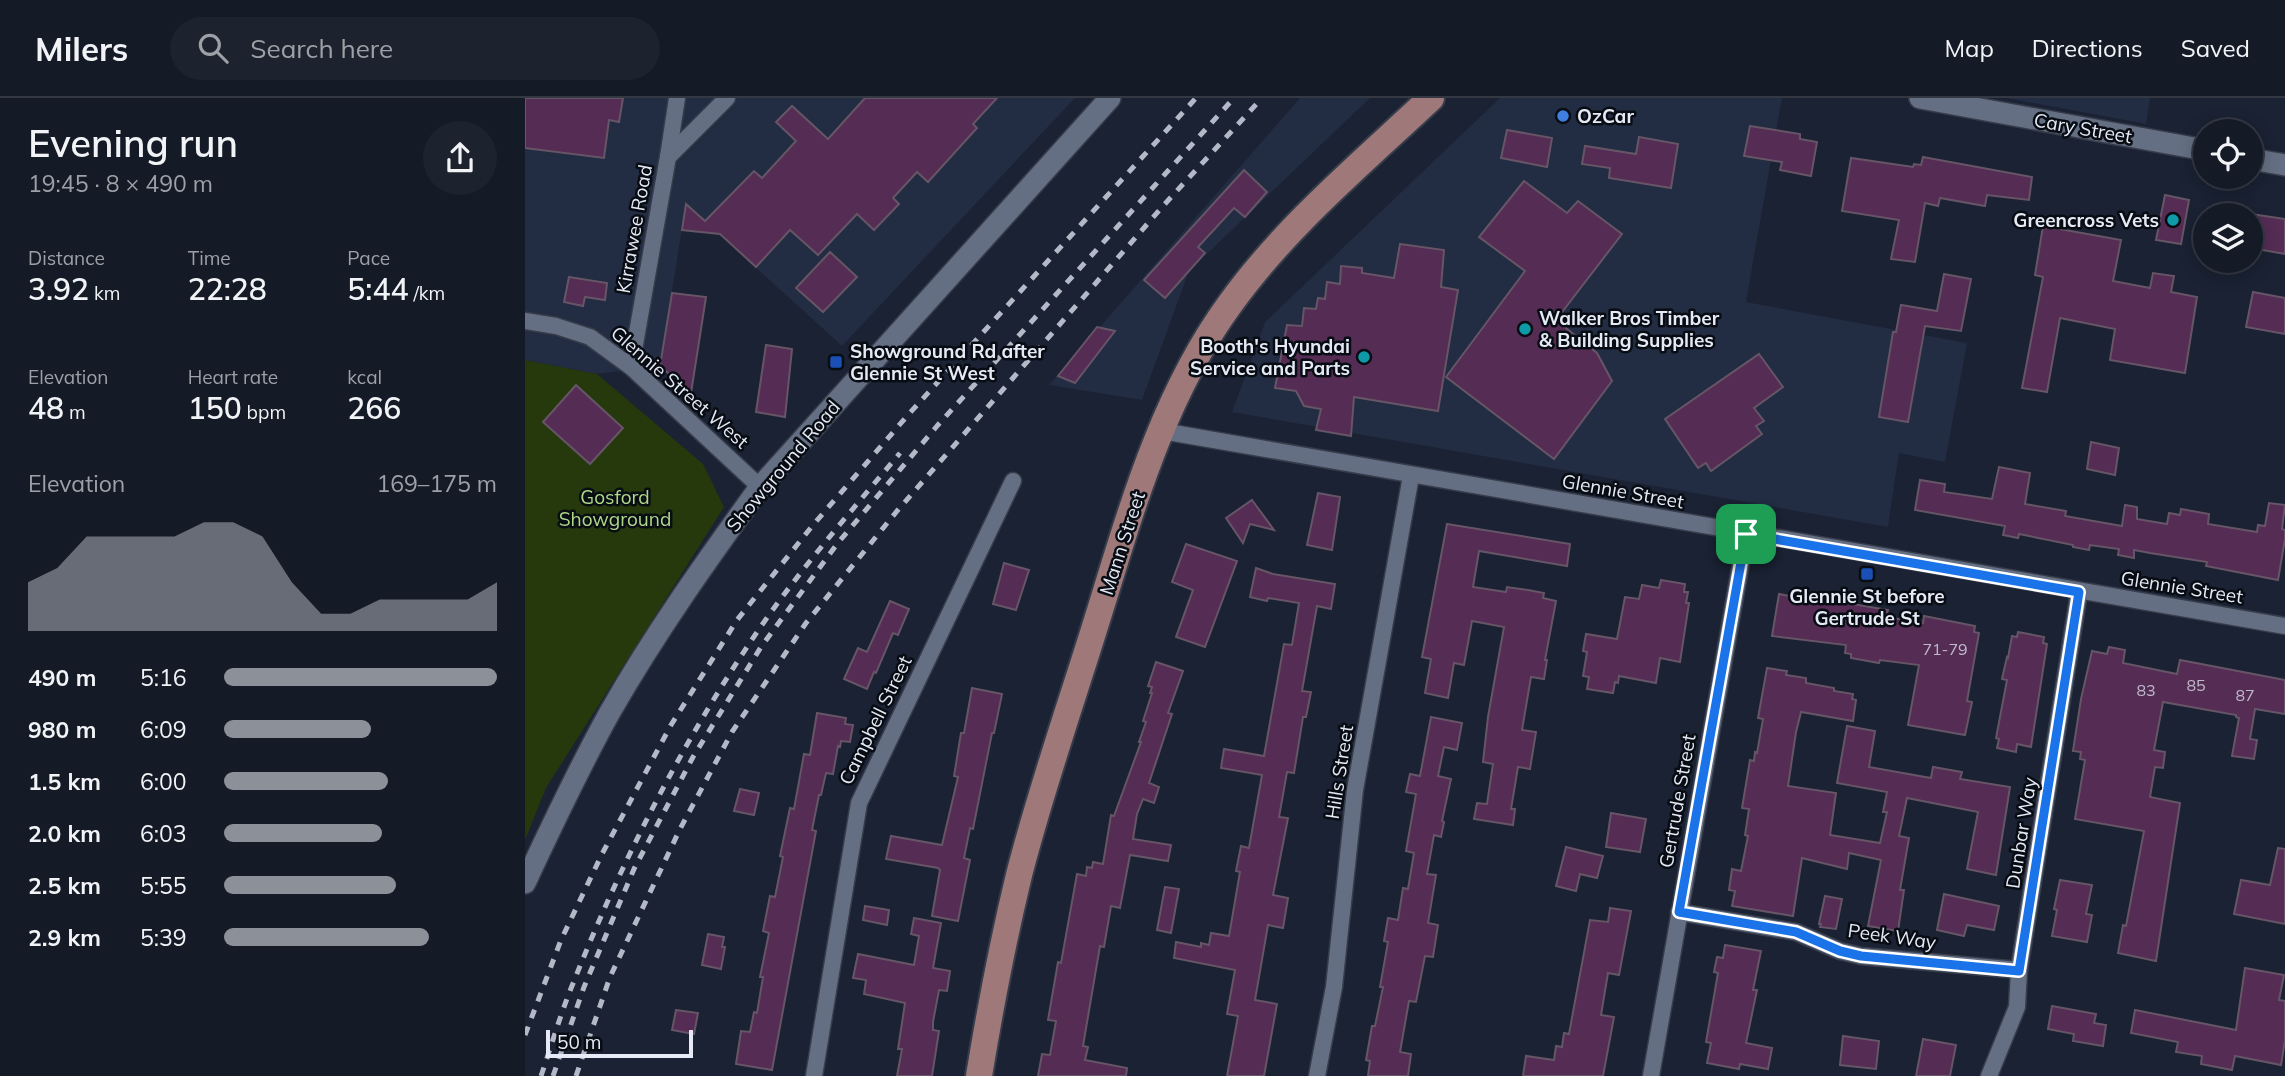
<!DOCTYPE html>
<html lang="en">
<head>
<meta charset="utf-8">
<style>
  :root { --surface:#141a26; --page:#1d232e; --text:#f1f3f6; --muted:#9da1a7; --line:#333843; --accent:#8c9099 }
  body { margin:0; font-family:Mulish,sans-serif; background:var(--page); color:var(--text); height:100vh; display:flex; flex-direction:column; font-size:26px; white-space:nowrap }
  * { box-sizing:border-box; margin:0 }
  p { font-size:23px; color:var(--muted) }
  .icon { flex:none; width:38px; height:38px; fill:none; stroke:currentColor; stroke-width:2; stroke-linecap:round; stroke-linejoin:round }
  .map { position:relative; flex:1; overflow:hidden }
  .sheet { display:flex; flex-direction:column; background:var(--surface); width:525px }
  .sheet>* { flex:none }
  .tools { position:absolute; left:1668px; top:21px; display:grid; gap:14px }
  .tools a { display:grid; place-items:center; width:70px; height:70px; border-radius:50%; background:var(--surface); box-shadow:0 4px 18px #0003,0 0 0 2px var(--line); font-size:35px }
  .scale { position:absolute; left:21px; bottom:18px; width:147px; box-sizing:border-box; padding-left:7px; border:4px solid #e5eaf6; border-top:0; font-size:19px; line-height:24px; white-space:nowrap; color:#e5eaf6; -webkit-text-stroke:5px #080c13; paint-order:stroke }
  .pin { position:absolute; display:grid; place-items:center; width:60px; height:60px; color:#fff; margin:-30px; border-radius:14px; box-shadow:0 4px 10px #0006 }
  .round { display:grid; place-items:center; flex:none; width:74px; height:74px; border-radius:37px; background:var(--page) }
  .headline { display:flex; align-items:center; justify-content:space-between; height:119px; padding:0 28px }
  h1 { font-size:38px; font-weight:600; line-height:52px }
  .stats { display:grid; grid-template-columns:repeat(3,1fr); gap:10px; height:119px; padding:7px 28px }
  .stats div { display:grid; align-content:center }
  .stats b { font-size:30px; font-weight:600 }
  .stats small { font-size:19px; font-weight:400 }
  .stats p { font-size:19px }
  .chart { height:196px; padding:14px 28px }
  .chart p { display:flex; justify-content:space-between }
  .chart svg { width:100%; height:126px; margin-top:7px; fill:var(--accent); opacity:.7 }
  ul { padding:0 28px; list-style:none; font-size:23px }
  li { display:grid; grid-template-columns:112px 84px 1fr; align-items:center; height:52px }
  li i { height:18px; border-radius:9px; background:var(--accent) }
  header { display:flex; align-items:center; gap:42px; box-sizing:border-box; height:98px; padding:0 35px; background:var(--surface); border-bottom:2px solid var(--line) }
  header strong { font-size:33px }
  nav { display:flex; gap:38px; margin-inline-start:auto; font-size:24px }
  .search { width:490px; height:63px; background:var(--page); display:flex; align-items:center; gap:18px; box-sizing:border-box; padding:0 24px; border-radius:38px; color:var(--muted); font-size:26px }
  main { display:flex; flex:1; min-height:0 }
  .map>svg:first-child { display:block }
</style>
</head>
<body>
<header>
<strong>Milers</strong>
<div class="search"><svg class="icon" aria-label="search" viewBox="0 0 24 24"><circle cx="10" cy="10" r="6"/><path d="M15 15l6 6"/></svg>Search here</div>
<nav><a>Map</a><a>Directions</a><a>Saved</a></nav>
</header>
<main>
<section class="sheet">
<div class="headline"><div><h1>Evening run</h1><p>19:45 · 8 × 490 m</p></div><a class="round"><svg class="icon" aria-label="share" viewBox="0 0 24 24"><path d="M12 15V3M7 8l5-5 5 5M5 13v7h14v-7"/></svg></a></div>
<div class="stats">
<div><p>Distance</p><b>3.92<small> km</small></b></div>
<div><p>Time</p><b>22:28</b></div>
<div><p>Pace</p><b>5:44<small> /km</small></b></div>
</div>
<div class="stats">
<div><p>Elevation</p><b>48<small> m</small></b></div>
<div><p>Heart rate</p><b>150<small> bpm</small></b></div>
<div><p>kcal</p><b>266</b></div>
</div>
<div class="chart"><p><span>Elevation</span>169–175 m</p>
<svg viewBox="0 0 160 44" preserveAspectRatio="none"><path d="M0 44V27L10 22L20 11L30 11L40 11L50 11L60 6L70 6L80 11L90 27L100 38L110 38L120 33L130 33L140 33L150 33L160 27V44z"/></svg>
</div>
<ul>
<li><b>490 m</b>5:16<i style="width:100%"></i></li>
<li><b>980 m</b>6:09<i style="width:54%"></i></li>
<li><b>1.5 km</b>6:00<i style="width:60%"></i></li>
<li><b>2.0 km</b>6:03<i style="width:58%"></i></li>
<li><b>2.5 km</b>5:55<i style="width:63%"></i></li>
<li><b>2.9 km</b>5:39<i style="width:75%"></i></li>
</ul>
</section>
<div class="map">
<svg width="1760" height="978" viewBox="0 0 1760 978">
  <rect width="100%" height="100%" fill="#1a2233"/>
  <g fill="#222c42">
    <polygon points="0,0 550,0 317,248 161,106 135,268 72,276 0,262"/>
    <polygon points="775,0 845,0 664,173 617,302 524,287"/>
    <polygon points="975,0 1257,0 1221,204 1442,245 1420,364 1374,355 1363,429 707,314 740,224"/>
    <polygon points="1481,0 1625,0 1621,26"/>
  </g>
  <polygon fill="#25390c" points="0,262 72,276 178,366 199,409 21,690 0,742"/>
  <g fill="#542c54" stroke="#656" stroke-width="2">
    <polygon points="0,0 98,0 94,24 84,22 79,60 0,50"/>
    <polygon points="340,0 472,0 448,26 452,30 403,84 392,74 368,100 374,106 349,132 332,116 293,157 265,132 231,169 195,136 157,132 161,106 180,123 229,73 237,80 271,43 251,24 267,8 303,41"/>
    <polygon points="1225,28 1275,36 1275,41 1292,44 1286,78 1255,72 1257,64 1219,58"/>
    <polygon points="982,32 1027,40 1022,69 976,60"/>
    <polygon points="1114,39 1153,46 1146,90 1084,80 1085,70 1057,66 1060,48 1111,56"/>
    <polygon points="1398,59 1507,79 1504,102 1462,97 1460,108 1415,100 1413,108 1400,105 1390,164 1366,161 1374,122 1317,113 1326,60 1388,69 1389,66 1396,67"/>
    <polygon points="719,72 742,94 720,119 709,110 673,149 680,155 640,200 619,182"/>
    <polygon points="999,83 1042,115 1053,103 1097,136 1031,222 1072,255 1087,283 1029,361 921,279 1000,173 954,139"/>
    <polygon points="1640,97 1664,102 1656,146 1631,142"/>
    <polygon points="1726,116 1760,121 1760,156 1726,150"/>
    <polygon points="1518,128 1596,142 1588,183 1625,190 1628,175 1649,178 1646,194 1672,199 1660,275 1585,262 1590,231 1535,220 1522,294 1497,290 1518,179 1510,177"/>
    <polygon points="875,146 919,152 916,189 933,192 913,313 829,299 826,338 791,332 796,311 779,308 771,293 750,290 762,227 777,228 779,210 791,211 793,200 800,201 802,184 815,186 816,168 837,170 837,175 869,180"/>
    <polygon points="305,154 332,179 298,214 271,190"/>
    <polygon points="1419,176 1446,181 1436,233 1400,228 1383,324 1354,319 1368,234 1371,234 1376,207 1412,213"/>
    <polygon points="44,179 82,185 80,202 60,199 58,208 39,204"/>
    <polygon points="1728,194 1760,200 1760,236 1721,229"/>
    <polygon points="147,195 181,199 166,295 135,268"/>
    <polygon points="572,229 590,233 550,285 533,278"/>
    <polygon points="241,247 267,251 260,319 231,314"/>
    <polygon points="1234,256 1258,289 1229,310 1239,323 1231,328 1237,336 1186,373 1181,365 1173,370 1140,321"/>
    <polygon points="51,287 98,330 65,366 18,324"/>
    <polygon points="1566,344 1594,350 1590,377 1562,371"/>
    <polygon points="1474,369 1505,375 1500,406 1541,413 1540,418 1597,428 1600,407 1612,409 1612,421 1642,426 1644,415 1655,417 1656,411 1684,416 1683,426 1732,434 1733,427 1740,428 1744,405 1760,407 1757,431 1760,432 1760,441 1753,482 1681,468 1682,464 1625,455 1609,452 1609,460 1593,457 1594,451 1565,447 1564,452 1548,449 1548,447 1494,436 1493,440 1478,437 1480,428 1390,412 1395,382 1420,386 1419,394 1467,401"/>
    <polygon points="793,395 815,399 807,452 782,447"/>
    <polygon points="727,402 749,432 725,426 718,445 701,420"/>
    <polygon points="922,426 1045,446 1042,468 954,453 948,489 981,494 982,489 1003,492 1019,495 1018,500 1031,503 1020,562 1022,562 1019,581 1006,579 997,632 1011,634 1005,671 993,669 986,711 990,711 988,727 949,721 952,705 962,706 968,666 958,664 963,619 979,529 947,523 939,567 929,565 923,600 900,595 906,561 897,559"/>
    <polygon points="661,446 712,463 680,549 651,539 668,492 647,484"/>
    <polygon points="479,465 504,472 491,512 468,506"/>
    <polygon points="731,470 748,476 810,486 806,511 792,508 777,593 786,594 781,619 778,619 769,675 762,674 754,719 763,720 748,797 763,800 758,830 743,827 730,902 752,906 739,978 702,978 713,918 702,916 710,872 649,860 651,844 676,849 676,845 684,847 686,835 704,838 715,774 711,773 716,748 724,750 737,677 696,670 699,651 739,658 759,546 767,547 774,505 743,500 742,503 725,499"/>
    <polygon points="1136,482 1160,486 1159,494 1163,494 1161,505 1164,505 1155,564 1135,560 1131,585 1094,578 1093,585 1090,584 1088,595 1062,591 1064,579 1058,578 1062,554 1058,553 1061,536 1092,541 1100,499 1114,501 1117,487 1134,490"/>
    <polygon points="1285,495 1311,500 1310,503 1363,512 1361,519 1398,525 1399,518 1450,528 1449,534 1454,535 1442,603 1447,604 1440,637 1383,627 1394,567 1355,562 1354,565 1326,560 1326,556 1320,555 1321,547 1247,538 1254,496 1284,502"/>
    <polygon points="365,503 384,511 373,537 368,535 351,575 349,574 342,591 319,581 333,550 342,554"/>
    <polygon points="1493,534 1519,539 1518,545 1522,546 1506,649 1492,646 1491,654 1472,650 1474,641 1471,640 1482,582 1477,581 1482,559 1483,560 1487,538 1492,539"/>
    <polygon points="1584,549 1600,552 1598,565 1652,576 1655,562 1760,582 1760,616 1730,611 1725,641 1732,642 1729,661 1707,658 1714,620 1711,619 1711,617 1638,604 1629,652 1640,654 1638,670 1630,669 1625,699 1655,705 1631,863 1593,855 1598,827 1601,828 1619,733 1550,721 1560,662 1555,661 1556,654 1548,653 1556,601 1567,553 1582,556"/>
    <polygon points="631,564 658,573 643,615 647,616 624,685 634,689 629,705 618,701 612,716 608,741 646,747 643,763 605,757 595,810 586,808 579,849 575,848 558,948 563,949 560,962 602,970 601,978 513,978 517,956 525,957 531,923 523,922 533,864 536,865 552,776 561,778 562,769 567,770 568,764 578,766 586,717 589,718 616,644 614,644 621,624 618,623 627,595 625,595 627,589 623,588"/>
    <polygon points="1242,570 1262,573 1261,577 1281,580 1281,585 1309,590 1309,593 1328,596 1327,601 1331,602 1328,623 1276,614 1271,634 1263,688 1311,695 1305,737 1355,745 1362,714 1358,714 1362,694 1312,685 1322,628 1350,633 1344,669 1406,680 1408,669 1437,674 1435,681 1485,689 1471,777 1442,771 1453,714 1382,700 1374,738 1384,740 1375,792 1379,792 1373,833 1343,828 1356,762 1324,755 1322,771 1277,760 1268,818 1207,808 1210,793 1204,792 1207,771 1216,773 1223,738 1220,737 1224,711 1217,710 1225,662 1229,663 1230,654 1232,655 1238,621 1233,620"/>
    <polygon points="447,590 477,596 469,635 467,635 448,731 445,730 439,760 445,762 433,823 407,818 415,772 413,770 361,761 366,738 417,747 433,679 429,678 436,635 439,635"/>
    <polygon points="292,615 321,620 320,626 328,627 325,644 316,643 315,649 313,648 308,676 301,675 296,697 294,697 287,732 291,733 247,972 211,966 216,933 225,934 229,914 232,915 238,879 235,879 244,835 238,833 245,798 250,799 258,759 255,758 265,710 269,711 279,656 285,657"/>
    <polygon points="906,619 937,625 932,652 919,649 913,678 926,681 917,723 919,724 916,739 909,737 902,776 911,777 903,825 913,827 908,859 900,858 891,904 884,903 875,954 886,956 883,978 843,978 845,963 841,962 847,928 850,928 858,889 855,889 863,844 859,843 863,820 873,822 878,790 883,791 889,755 881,753 891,696 881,694 885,676 895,678"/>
    <polygon points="215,691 234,695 229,717 209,713"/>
    <polygon points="1086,715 1121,721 1115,754 1081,749"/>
    <polygon points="1041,749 1078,758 1072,780 1055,776 1051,793 1031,788"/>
    <polygon points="1753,750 1760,751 1760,826 1709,816 1716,782 1745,787"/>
    <polygon points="1535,782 1567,787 1561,816 1567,817 1562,844 1527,838 1532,812 1529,811"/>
    <polygon points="640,789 654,791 646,835 632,832"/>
    <polygon points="1419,796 1474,808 1469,832 1442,827 1439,838 1412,832"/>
    <polygon points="1300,798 1317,801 1311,831 1295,829 1296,826 1294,826"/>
    <polygon points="340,808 364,812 362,827 338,822"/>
    <polygon points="1085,810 1106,813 1094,877 1083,875 1076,917 1089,919 1078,978 998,978 1001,958 1029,962 1031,948 1037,949 1039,935 1044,936 1065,822 1083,824"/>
    <polygon points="389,820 416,825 408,870 425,873 422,893 414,892 408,924 408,932 414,933 407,978 372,978 377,951 373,951 380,905 339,896 341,882 328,880 333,856 389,867 394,838 386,836"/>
    <polygon points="183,836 199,839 197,849 200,849 196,871 177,867"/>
    <polygon points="1200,847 1236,853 1228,892 1232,892 1221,945 1247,950 1243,971 1215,966 1214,971 1182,965 1186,945 1181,944 1193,875 1189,874 1192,859 1198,860"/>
    <polygon points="1720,870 1759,877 1754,902 1760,903 1760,942 1756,967 1710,958 1707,972 1676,966 1677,958 1651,954 1653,944 1606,935 1610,912 1711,932"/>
    <polygon points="1527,908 1571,916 1569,925 1581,927 1578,948 1548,943 1549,936 1523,931"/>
    <polygon points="151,912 173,915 169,936 147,932"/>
    <polygon points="1318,938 1354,943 1351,971 1315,967"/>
    <polygon points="1398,941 1431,947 1425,978 1391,978"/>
  </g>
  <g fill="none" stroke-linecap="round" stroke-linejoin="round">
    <g stroke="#363c4a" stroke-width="19">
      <g id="minor">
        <polyline points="143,59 202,0"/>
        <polyline points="0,223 31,228 65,239 106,269 235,389"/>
        <polyline points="106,269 143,59 152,0"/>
        <path d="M 637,333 C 1011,399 1385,466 1760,528"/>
        <polyline points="1154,814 1271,834 1315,853 1336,858 1494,872"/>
        <polyline points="289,978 334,705 488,383"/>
        <polyline points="792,978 809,889 830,692 886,378"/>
        <polyline points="1126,978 1221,436"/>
        <polyline points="1464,978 1492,909 1494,872 1554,494"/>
      </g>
    </g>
    <g stroke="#363c4a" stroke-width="24">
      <g id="tertiary">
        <polyline points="1395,0 1680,52"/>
        <polyline points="1726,61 1760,67"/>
        <path d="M 0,785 C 27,727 54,670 85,614 C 130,535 182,462 235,389 L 585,0"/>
      </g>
    </g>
    <g stroke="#363c4a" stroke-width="30">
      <path id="primary" d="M 454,978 C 465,911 478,843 494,777 C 516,691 546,606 572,522 C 606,413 637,299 705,206 C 761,128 837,65 906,0"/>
    </g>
    <use href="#minor" stroke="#656f83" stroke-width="16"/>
    <use href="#tertiary" stroke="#656f83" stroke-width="21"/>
    <use href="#primary" stroke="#9f797a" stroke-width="26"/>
    <g stroke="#b3b9c6" stroke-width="5" stroke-dasharray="9 9" stroke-linecap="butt">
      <polyline points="0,937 36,842 77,756 146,627 212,522 288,427 383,317 671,0"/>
      <path d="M 16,978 C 27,946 36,914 49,883 C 96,765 154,651 224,546 C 269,478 323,417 375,355"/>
      <polyline points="28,978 59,889 109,771 168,659 236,549 312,446 412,328 709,0"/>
      <polyline points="51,978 85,879 155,731 207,634 281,525 372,413 638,108 737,0"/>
    </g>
  </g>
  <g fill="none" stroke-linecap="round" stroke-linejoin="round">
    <g stroke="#fff" stroke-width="14">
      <polygon id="route" points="1221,436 1554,494 1494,873 1336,858 1315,853 1271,834 1154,814"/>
    </g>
    <use href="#route" stroke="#1a73e8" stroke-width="9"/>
  </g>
  <circle fill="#3f7fe0" stroke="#080c13" stroke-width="2.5" cx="1038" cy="18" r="7"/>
  <g fill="#0f9aa8" stroke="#080c13" stroke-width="2.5">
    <circle cx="1648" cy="122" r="7"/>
    <circle cx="1000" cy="231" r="7"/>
    <circle cx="839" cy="259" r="7"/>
  </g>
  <g fill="#1a4fb4" stroke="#080c13" stroke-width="2.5">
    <rect x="304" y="257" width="14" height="14" rx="3.5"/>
    <rect x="1335" y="469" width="14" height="14" rx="3.5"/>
  </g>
  <g text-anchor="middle" stroke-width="5" stroke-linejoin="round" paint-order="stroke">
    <g font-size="16" fill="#c1bace">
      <text x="1420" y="557">71-79</text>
      <text x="1671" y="593">85</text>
      <text x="1621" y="598">83</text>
      <text x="1720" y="603">87</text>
    </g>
    <g font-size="19" font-weight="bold" fill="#e5eaf6" stroke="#080c13" text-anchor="start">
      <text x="1052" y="25">OzCar</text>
      <text x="1634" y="129" text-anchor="end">Greencross Vets</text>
      <text x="1014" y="227">Walker Bros Timber<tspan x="1014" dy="22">&amp; Building Supplies</tspan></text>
      <text x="825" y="255" text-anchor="end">Booth's Hyundai<tspan x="825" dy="22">Service and Parts</tspan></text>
      <text x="325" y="260">Showground Rd after<tspan x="325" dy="22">Glennie St West</tspan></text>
      <text x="1342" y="505" text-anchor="middle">Glennie St before<tspan x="1342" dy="22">Gertrude St</tspan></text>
    </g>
    <g font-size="19" fill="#e5eaf6" stroke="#080c13">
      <text transform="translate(1558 30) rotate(10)" y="7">Cary Street</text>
      <text transform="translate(109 131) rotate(-80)" y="7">Kirrawee Road</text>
      <text transform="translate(155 289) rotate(41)" y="7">Glennie Street West</text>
      <text transform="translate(258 368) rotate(-50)" y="7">Showground Road</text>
      <text transform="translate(1098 393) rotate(10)" y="7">Glennie Street</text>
      <text transform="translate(597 445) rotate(-72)" y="7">Mann Street</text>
      <text transform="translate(1657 489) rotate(9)" y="7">Glennie Street</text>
      <text transform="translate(350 622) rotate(-64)" y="7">Campbell Street</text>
      <text transform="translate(814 674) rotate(-81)" y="7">Hills Street</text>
      <text transform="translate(1152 703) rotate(-80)" y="7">Gertrude Street</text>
      <text transform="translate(1496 735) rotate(-81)" y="7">Dunbar Way</text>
      <text transform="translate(1367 838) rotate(8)" y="7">Peek Way</text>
    </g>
    <g font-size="19" fill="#afd788" stroke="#080c13">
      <text x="90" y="406">Gosford<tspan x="90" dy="22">Showground</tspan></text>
    </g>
  </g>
</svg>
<div class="tools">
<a><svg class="icon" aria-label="locate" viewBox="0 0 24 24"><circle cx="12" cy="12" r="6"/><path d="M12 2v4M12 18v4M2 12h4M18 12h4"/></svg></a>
<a><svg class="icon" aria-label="layers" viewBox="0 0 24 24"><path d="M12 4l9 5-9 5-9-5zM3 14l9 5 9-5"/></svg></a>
</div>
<div class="scale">50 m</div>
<div class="pin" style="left:1221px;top:436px;background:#1e9e55"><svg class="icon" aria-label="arrive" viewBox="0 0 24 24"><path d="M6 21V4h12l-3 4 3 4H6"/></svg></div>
</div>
</main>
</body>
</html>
